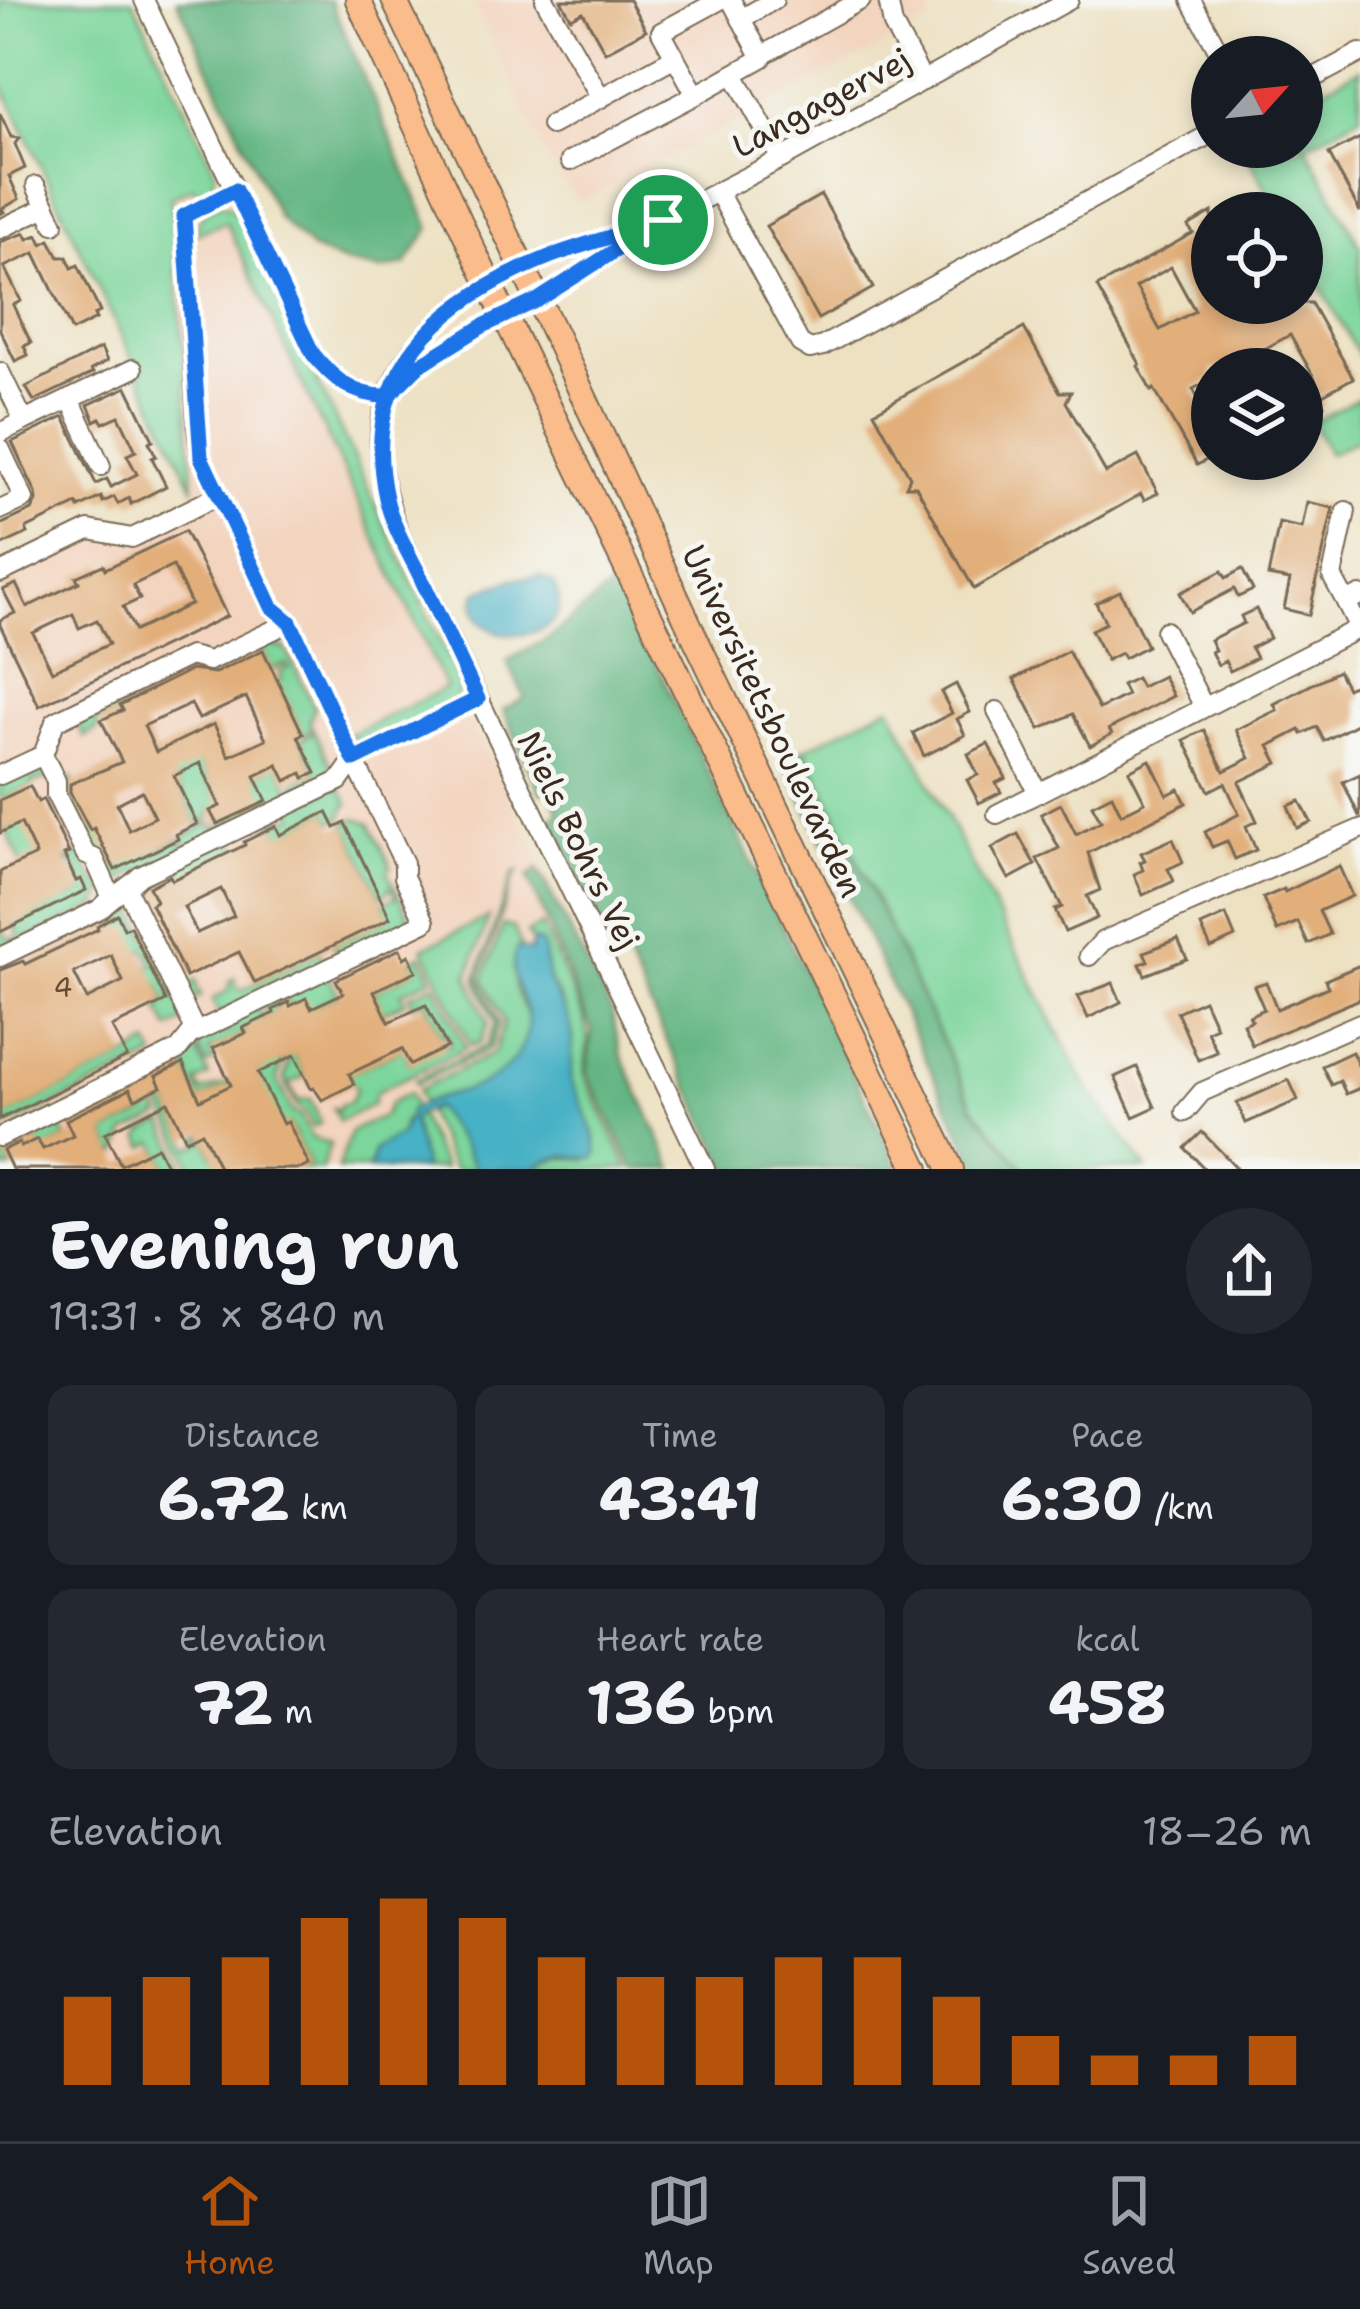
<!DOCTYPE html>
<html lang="en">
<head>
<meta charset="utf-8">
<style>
  :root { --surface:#171b24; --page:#242831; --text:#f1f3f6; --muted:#9ea1a6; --line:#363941; --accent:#b45309 }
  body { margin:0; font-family:"Shantell Sans",sans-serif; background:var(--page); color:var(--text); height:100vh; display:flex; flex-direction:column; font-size:45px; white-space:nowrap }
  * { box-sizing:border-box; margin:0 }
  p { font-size:39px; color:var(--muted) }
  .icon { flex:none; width:66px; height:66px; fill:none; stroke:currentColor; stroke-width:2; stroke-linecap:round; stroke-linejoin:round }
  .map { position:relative; height:1169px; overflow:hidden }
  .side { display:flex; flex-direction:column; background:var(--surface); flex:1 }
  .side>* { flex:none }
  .needle { width:78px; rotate:63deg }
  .buttons { position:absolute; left:1191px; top:36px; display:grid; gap:24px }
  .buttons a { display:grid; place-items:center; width:132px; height:132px; border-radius:50%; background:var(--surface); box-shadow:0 6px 18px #0003; font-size:60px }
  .pin { position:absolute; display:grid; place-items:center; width:102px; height:102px; color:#fff; margin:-51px; border:6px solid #fff; border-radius:50%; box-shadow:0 3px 12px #0007 }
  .round { display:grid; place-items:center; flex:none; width:126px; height:126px; border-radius:63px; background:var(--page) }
  .head { display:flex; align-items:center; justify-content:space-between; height:204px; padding:0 48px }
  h1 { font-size:66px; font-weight:700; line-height:90px }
  .metrics { display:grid; grid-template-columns:repeat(3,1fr); gap:18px; height:204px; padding:12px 48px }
  .metrics div { display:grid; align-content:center; border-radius:24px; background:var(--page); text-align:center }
  .metrics b { font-size:60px; font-weight:700 }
  .metrics small { font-size:33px; font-weight:400 }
  .metrics p { font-size:33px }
  .chart { height:336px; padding:24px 48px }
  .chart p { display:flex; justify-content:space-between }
  .chart svg { width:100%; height:216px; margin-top:12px; stroke:var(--accent); stroke-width:6 }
  .tabs { display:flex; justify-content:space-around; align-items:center; height:168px; border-top:3px solid var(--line); background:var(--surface); font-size:33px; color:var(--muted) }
  .tabs a { display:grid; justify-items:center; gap:6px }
  .tabs .active { color:var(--accent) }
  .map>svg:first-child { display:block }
</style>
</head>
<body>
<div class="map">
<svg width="1360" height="1169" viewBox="0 0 1360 1169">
  <rect width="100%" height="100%" fill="#f6f6f2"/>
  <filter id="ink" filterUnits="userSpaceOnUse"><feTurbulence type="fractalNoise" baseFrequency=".00833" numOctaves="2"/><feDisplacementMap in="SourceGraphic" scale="24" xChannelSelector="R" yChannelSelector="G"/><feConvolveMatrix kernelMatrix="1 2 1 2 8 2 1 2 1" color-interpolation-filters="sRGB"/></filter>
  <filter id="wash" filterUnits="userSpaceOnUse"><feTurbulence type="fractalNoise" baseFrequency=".004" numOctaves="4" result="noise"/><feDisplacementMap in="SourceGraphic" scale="48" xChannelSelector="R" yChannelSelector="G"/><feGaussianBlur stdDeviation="2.7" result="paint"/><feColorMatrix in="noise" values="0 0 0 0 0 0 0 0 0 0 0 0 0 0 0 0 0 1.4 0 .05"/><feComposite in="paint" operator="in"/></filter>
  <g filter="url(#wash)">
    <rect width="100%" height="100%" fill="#ede1c2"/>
    <g fill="#f3d4be">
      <polygon points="472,0 935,0 928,23 579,202 548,161"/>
      <polygon points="195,187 199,195 213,189 228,216 597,979 515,1017 502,1058 399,1107 348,1169 0,1169 0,564 86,523 130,531 185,504 194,489 171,196"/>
    </g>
    <g fill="#7bd59b" stroke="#5b805c" stroke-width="3">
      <polygon points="0,0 133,0 215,170 213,189 199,195 194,187 171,197 194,489 0,80"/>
      <polygon points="1360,69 1360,116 1306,146 1360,246 1360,358 1302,252 1302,213 1280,213 1243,147 1302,147 1302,100"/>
      <path d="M 220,204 L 228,206 L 238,213 L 459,681 L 460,693 L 454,702 L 368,744 L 353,739 L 349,735 L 446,688 L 226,222 L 196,234 C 198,217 204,211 220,204 Z"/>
      <polygon points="1360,397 1360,438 1329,454 1312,423"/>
      <polygon points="269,635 274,645 286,649 314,707 310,723 336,776 299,794 294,783 316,773 300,740 313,733 311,730 303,734 277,681 282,678 280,672 288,668 286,664 272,670 262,649 254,653 251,647"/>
      <polygon points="189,660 216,667 214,669 215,672 241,660 243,665 202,685 193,669 121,704 123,710 97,722 97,730 84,737 74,717"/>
      <polygon points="890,706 1086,1086 1147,1169 1024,1169 973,1107 805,749"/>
      <polygon points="195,752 215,794 273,767 276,760 294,797 237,824 233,818 231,820 235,825 218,833 215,825 219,828 223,825 215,809 211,810 212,814 207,818 215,835 187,848 182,837 207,824 204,820 197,824 177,782 168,779"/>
      <polygon points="41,759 50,777 38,782 34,781 33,785 0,800 0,778"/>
      <polygon points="71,777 82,800 80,809 89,829 105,822 153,855 178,839 184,850 110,885 64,804 73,798 67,786 61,789 64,780"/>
      <polygon points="339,785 349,804 345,807 342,817 332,822 327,812 275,838 278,830 272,819 276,815 281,822 294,816 291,808"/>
      <polygon points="356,818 370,823 391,866 388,873 410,918 406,926 339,959 333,946 389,918 383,903 396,897 390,886 386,894 381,897 345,823"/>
      <polygon points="27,820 56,863 67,858 70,863 36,894 6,831"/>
      <polygon points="232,837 240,853 178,878 171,866"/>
      <polygon points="80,853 93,878 105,889 97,906 22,942 13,924 3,930 8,939 14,937 18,944 0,952 0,912 23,920 85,890 71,858"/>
      <polygon points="166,868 170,875 149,885 153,895 160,899 151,904 166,944 169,943 176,956 184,952 179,962 188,982 197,981 196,985 201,996 186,1003 139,893 143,879"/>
      <polygon points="520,870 514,876 479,978 499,1023 490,1048 416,1084 415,1080 487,1045 495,1023 476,979 513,874"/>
      <polygon points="129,899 187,1020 169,1029 159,1009 166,1000 158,984 150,988 149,967 153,964 145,949 141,950 122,930 116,914 96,924 92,916"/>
      <polygon points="489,917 468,976 488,1023 481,1041 471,1046 423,948"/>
      <path d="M 503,925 L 514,928 L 522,949 L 517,949 C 516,960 513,976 515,987 C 518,1000 528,1009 528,1023 C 527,1077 464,1093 422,1103 L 418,1090 L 494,1053 L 504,1022 L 483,979 Z"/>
      <path d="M 542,925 L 584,1018 L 588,1039 L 584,1075 L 629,1169 L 531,1169 C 550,1159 564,1156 586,1159 L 571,1080 L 573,1037 L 561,1000 L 549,981 L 542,947 L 539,942 L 532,941 L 527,933 Z"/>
      <polygon points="320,952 324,959 330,956 333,962 219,1014 212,1000 229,990 229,981 235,978 235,985 242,990"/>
      <polygon points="421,955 432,978 401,993 405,1002 384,1012 374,991 415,971 411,960"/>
      <polygon points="327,972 338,995 317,1005 322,1016 293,1010 287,1000 273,1007 282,1029 275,1033 262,1003"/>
      <polygon points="435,984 466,1048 376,1092 372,1105 339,1121 333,1108 339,1109 341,1104 349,1104 356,1090 346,1069 355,1071 407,1047 409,1052 405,1055 410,1064 451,1044 447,1034 442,1036 424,1000 413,1005 409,996"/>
      <polygon points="256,1005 283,1062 277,1078 292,1112 300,1114 311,1137 330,1144 322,1169 300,1169 309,1164 289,1123 277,1127 255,1067 260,1065 244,1028 246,1033 209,1050 214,1061 207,1065 196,1042 212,1035 209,1027 217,1024 221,1033 234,1028 230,1017"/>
      <polygon points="284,1034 305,1076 289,1084 298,1101 310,1099 321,1123 313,1127 304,1110 297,1106 284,1079 289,1061 277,1037"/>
      <polygon points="149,1044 156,1056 0,1130 0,1119 127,1057"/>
      <polygon points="193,1044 209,1076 197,1082 201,1092 230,1083 241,1106 220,1090 200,1100 180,1059"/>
      <polygon points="163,1062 167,1071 156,1077 190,1148 201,1143 199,1137 203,1135 214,1157 223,1154 226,1158 207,1169 193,1169 145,1070"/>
      <polygon points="409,1093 415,1107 404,1122 401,1134 375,1149 369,1169 338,1169 351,1131 384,1116 390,1103"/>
      <polygon points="151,1097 161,1116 126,1133 119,1152 115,1154 105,1133 147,1113"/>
      <path d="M 436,1107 C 452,1125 464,1147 475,1169 L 453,1169 L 426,1111 Z"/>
      <polygon points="54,1114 66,1138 48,1147 48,1160 37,1139 27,1144 29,1150 24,1152 18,1142 3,1149 12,1169 0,1169 0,1140"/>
      <polygon points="418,1114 444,1169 424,1169 412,1120"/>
      <polygon points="163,1122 185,1169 168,1169 155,1142 145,1147 141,1138 142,1133"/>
    </g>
    <g fill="#64b683" stroke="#507050" stroke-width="3">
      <polygon points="177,0 330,0 430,228 405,265 380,270 345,263 311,249 278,217"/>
      <polygon points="617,582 899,1169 728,1169 624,951 609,940 551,818 560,813 549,790 540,793 503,710 525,698 507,661 549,638"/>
      <polygon points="805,749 973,1107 1024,1169 978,1169 783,759"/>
      <polygon points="538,869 611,1010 621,1054 674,1169 634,1169 587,1073 592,1031 528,877"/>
    </g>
    <g fill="#47b1c5" stroke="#416e72" stroke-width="3">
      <path d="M 540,576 L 554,583 C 557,591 561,604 558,612 C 547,646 460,643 477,592 L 514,579 Z"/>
      <path d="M 532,941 L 539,942 L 543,947 L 549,981 L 569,1019 L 573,1037 L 571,1080 L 594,1133 L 598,1154 L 595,1158 L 564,1156 L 547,1161 L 531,1169 L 475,1169 L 464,1147 L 435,1107 L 418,1114 L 412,1120 L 424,1169 L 369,1169 L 375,1149 L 401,1134 L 411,1109 C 449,1088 487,1097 517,1055 C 526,1042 530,1026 526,1010 C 520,987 506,974 517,948 L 531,951 Z"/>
    </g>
    <g id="blocks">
      <g fill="#e2af7a" fill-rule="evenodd">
        <polygon points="561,0 629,0 646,30 605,52 583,12 571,18"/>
        <polygon points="0,113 11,137 19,138 15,144 25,168 9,176 19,199 2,209 4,212 0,214"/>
        <polygon points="1360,138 1360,212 1329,154"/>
        <polygon points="821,195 873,288 818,319 766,226"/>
        <path d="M 1212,212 L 1212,243 L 1197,252 L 1212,278 L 1212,303 L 1311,303 L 1353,378 L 1319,397 L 1324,405 L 1302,417 L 1302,386 L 1315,379 L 1290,335 L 1255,354 L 1263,369 L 1212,369 L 1212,379 L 1193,389 L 1212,424 L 1212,457 L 1197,465 L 1154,389 L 1151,391 L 1145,379 L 1138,366 L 1140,364 L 1097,287 L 1193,233 L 1188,226 ZM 1171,267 L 1195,311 L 1160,330 L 1136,287 Z"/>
        <polygon points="25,233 28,239 38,235 42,244 50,240 59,257 67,257 72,268 78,265 100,312 94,315 96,319 72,331 35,253 4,267 21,301 13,305 31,343 24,346 28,355 15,361 0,330 0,242"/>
        <polygon points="1024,328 1060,392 1071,392 1066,402 1106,473 1138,456 1158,493 1144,500 1141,494 974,589 916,486 906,486 910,477 874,412"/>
        <polygon points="101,348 107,361 91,370 93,373 34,401 26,387"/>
        <polygon points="127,387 153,440 149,442 156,456 152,458 166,486 131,504 129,498 118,504 114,497 103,502 101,497 79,508 77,504 26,529 28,533 0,546 0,525 32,510 37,501 36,493 12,442 64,417 96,484 107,479 111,487 137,474 127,455 136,451 119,416 103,423 100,418 95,421 88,405"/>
        <polygon points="1307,502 1333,508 1309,615 1284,609 1290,580 1268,576 1279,523 1302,528"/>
        <path d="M 185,531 L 227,616 L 39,706 L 0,625 L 0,620 L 15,613 L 3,590 L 16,584 L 27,607 L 79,582 L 76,577 L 103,565 L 105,569 ZM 173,566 L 191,604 L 135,631 L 123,607 L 140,599 L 133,585 ZM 73,614 L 79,628 L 97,620 L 109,644 L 52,671 L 33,633 Z"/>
        <polygon points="1242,569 1253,590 1238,597 1234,589 1190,612 1180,593 1222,571 1226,578"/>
        <polygon points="1120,591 1147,646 1124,658 1121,653 1107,660 1091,630 1106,623 1096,603"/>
        <polygon points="1256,609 1270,638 1251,648 1256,658 1230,671 1225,661 1218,665 1211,652 1215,650 1210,640 1244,623 1241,616"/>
        <path d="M 263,650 L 303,734 L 298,736 L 316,773 L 304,778 L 302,773 L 286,781 L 278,765 L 255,776 L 267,801 L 217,824 L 210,811 L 220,806 L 200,763 L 174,776 L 197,824 L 176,834 L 178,839 L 115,870 L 94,828 L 90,830 L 70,792 L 70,784 L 122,762 L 101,720 L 123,710 L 120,705 L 191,670 L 215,673 ZM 246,697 L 266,739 L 229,756 L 214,724 L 156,752 L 144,726 L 191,704 L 199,719 ZM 142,791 L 155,817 L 129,830 L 117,804 Z"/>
        <polygon points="1068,651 1099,709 1127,695 1122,685 1136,678 1141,687 1163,676 1173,696 1109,729 1112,734 1090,746 1073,714 1040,729 1014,679"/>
        <polygon points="1338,671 1347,688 1360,681 1360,699 1355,702 1360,712 1360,722 1324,741 1317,727 1302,734 1300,730 1269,746 1278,763 1239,782 1257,821 1246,826 1256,850 1235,859 1227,841 1212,847 1205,832 1239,814 1225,783 1209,791 1184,740 1204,730 1224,771 1250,758 1236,730 1277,710 1274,704"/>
        <polygon points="956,684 970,712 957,719 965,735 924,756 913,733 952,713 941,692"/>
        <polygon points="988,744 1006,778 996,783 1001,792 979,803 967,780 978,775 968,754"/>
        <polygon points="1150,760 1167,795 1179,789 1186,803 1088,853 1100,890 1087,896 1097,918 1065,932 1055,910 1062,907 1037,859 1059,848 1041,814 1061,804 1076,834 1101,821 1092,805 1112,795 1121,814 1145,802 1129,771"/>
        <polygon points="1360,774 1360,816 1359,816 1343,782"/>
        <polygon points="30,786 38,802 43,799 69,853 64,855 76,881 81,879 86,890 0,932 0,872 36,855 21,823 0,833 0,800"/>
        <polygon points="1300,801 1311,822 1297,828 1288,806"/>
        <path d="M 327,812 L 335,828 L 345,823 L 390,918 L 255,983 L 239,952 L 186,977 L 151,904 L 156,901 L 149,887 L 170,876 L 172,880 L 245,845 L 244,842 L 276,826 L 280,835 ZM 221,889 L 234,916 L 197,933 L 184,907 Z"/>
        <polygon points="1018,834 1035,865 1009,879 992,848"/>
        <polygon points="1173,839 1183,862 1168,869 1174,881 1143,895 1134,874 1143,870 1140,862 1145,860 1141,853"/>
        <polygon points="1339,866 1352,896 1319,911 1330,934 1308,944 1298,922 1277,931 1263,898 1284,889 1285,892"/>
        <path d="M 117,914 L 124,929 L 130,926 L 166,1001 L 112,1027 L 127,1057 L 0,1119 L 0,970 L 23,961 L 25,964 L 98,929 L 97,926 ZM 111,955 L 123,981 L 87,999 L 74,973 Z"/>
        <polygon points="1226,915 1235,937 1211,948 1201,926"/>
        <polygon points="1178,939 1187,959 1145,975 1140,964 1148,961 1144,952"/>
        <polygon points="400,949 404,958 409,955 416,971 374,991 389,1022 426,1005 447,1047 410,1065 402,1049 349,1074 354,1084 322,1100 314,1088 311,1089 295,1055 258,1073 283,1124 288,1122 309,1165 300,1169 220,1169 202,1132 186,1140 168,1102 105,1133 121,1165 157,1147 168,1169 12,1169 3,1150 19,1143 21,1147 37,1139 43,1149 73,1135 66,1120 130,1089 135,1099 161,1087 156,1076 183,1063 200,1100 231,1085 213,1048 246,1033 243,1028 274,1013 273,1010 289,1002 290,1006 306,998 311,1008 343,993 336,980"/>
        <polygon points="1360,965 1360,999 1252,1045 1243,1024 1252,1020 1249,1016 1264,1009 1254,986 1266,982 1277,1009 1328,987 1325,980"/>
        <polygon points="1113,983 1121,1002 1088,1018 1078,996"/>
        <polygon points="1204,1000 1216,1027 1207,1031 1217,1052 1198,1060 1177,1012"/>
        <polygon points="1352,1052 1360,1069 1360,1088 1346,1094 1340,1081 1331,1085 1322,1066"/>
        <polygon points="1137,1067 1155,1107 1133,1117 1115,1077"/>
        <polygon points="1289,1080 1298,1100 1246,1123 1237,1103"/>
        <polygon points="1202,1132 1238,1169 1205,1169 1185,1148"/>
      </g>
    </g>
  </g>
  <g filter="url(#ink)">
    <use href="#blocks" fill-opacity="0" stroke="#796a57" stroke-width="3"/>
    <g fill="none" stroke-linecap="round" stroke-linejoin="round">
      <g stroke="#796a57" stroke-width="22">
        <g id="minor">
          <path d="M 144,0 L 313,354 C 333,379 354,397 389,396"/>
          <polyline points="545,0 601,98"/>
          <polyline points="720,0 661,32 696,95 762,58 731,0"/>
          <polyline points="888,0 893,25 923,81"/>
          <polyline points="1191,0 1222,57"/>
          <polyline points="741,19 774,0"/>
          <polyline points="761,56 861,0"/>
          <polyline points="734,74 781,159"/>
          <polyline points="1302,84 1360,53"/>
          <polyline points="551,125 675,57"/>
          <polyline points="570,161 696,95"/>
          <polyline points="36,186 54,224"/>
          <polyline points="235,190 184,216 198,436 201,457 272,607 290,622 354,760 478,699"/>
          <polyline points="718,192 800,343 810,349 823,346 1212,133"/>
          <path d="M 663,220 C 626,233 586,243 549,257 C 472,287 386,343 380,434 C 378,468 388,503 399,533 L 705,1169"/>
          <polyline points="0,229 46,207"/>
          <polyline points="0,372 24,421 133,369"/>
          <polyline points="399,386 417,367 483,326 538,300 663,220 781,159 1069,0"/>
          <polyline points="70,399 101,466"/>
          <polyline points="0,433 24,421"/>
          <polyline points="0,448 24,499 0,510"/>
          <polyline points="1346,511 1332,576 1346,602"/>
          <polyline points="0,573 89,530 132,538 219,495"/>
          <polyline points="1165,631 1204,707"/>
          <polyline points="997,711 1038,793 1359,628 1346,602 1360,595"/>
          <polyline points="43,755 56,781 56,795 86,855 94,858 111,896"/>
          <polyline points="0,775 43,755 55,722 64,717 190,656 209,661 290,622"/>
          <polyline points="997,814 1038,793"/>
          <polyline points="127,889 196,1032"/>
          <polyline points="1089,956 1103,941 1360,829"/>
          <path d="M 0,957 L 100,909 C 112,896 127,889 140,876 L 339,781 L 354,760 L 404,863 L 404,877 L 425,922 L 196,1032 L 190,1035 L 178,1050 L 0,1137"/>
          <polyline points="1185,1112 1202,1092 1360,1023"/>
        </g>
      </g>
      <g stroke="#796a57" stroke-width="28">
        <g id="major">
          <polyline points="358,0 470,244 917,1169"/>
          <polyline points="394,0 559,343 696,640 951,1169"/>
        </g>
      </g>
      <use href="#minor" stroke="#fff" stroke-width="18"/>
      <use href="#major" stroke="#fabc8b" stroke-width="24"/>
    </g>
  </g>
  <g fill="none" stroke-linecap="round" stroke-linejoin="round" filter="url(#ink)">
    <g stroke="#fff" stroke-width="24">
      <path id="route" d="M 663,220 C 626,233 586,243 549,257 C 441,300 358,371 386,498 C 392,525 407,550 419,574 C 439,616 459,658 478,699 L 354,760 L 290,622 L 272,607 L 201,457 L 184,216 L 235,190 L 313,354 C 333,379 354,397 388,396 L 417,367 L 483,326 L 538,300 L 663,220"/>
    </g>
    <use href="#route" stroke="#1a73e8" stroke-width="15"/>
  </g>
  <g text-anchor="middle" stroke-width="10" stroke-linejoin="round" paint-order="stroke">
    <g font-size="27" fill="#654b35">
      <text x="63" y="997">4</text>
    </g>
    <g font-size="33" fill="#3b2a1e" stroke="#f6f6f2">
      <text transform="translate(821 102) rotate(-28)" y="12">Langagervej</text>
      <text transform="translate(773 721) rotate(65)" y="12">Universitetsboulevarden</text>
      <text transform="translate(579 840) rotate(64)" y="12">Niels Bohrs Vej</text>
    </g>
  </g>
</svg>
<div class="buttons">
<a><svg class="needle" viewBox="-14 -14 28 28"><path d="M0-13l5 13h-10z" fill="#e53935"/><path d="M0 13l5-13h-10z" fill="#9ea1a6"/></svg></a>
<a><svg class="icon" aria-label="locate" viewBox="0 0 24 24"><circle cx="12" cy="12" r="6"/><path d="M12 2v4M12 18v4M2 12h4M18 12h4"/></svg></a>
<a><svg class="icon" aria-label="layers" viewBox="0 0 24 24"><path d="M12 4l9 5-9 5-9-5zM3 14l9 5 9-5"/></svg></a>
</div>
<div class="pin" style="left:663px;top:220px;background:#1e9e55"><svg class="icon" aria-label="arrive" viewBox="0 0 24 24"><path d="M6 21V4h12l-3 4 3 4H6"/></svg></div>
</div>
<section class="side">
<div class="head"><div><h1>Evening run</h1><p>19:31 · 8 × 840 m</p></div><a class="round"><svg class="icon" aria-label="share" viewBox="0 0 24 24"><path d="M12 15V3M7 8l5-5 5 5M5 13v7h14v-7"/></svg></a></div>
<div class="metrics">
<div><p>Distance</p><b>6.72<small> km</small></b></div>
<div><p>Time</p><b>43:41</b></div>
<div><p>Pace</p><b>6:30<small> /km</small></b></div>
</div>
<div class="metrics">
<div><p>Elevation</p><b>72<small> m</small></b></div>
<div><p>Heart rate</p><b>136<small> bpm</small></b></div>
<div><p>kcal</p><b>458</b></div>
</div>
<div class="chart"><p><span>Elevation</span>18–26 m</p>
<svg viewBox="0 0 160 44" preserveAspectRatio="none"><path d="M5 44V26M15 44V22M25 44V18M35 44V10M45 44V6M55 44V10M65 44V18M75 44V22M85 44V22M95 44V18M105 44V18M115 44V26M125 44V34M135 44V38M145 44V38M155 44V34"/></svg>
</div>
</section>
<nav class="tabs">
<a class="active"><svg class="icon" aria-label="home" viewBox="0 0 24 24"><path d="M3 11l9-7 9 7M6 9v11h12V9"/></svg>Home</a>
<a><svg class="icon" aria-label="map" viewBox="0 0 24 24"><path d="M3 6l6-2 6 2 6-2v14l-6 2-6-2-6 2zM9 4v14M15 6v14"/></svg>Map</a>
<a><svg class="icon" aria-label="saved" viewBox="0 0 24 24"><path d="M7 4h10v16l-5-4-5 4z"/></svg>Saved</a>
</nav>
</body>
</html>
